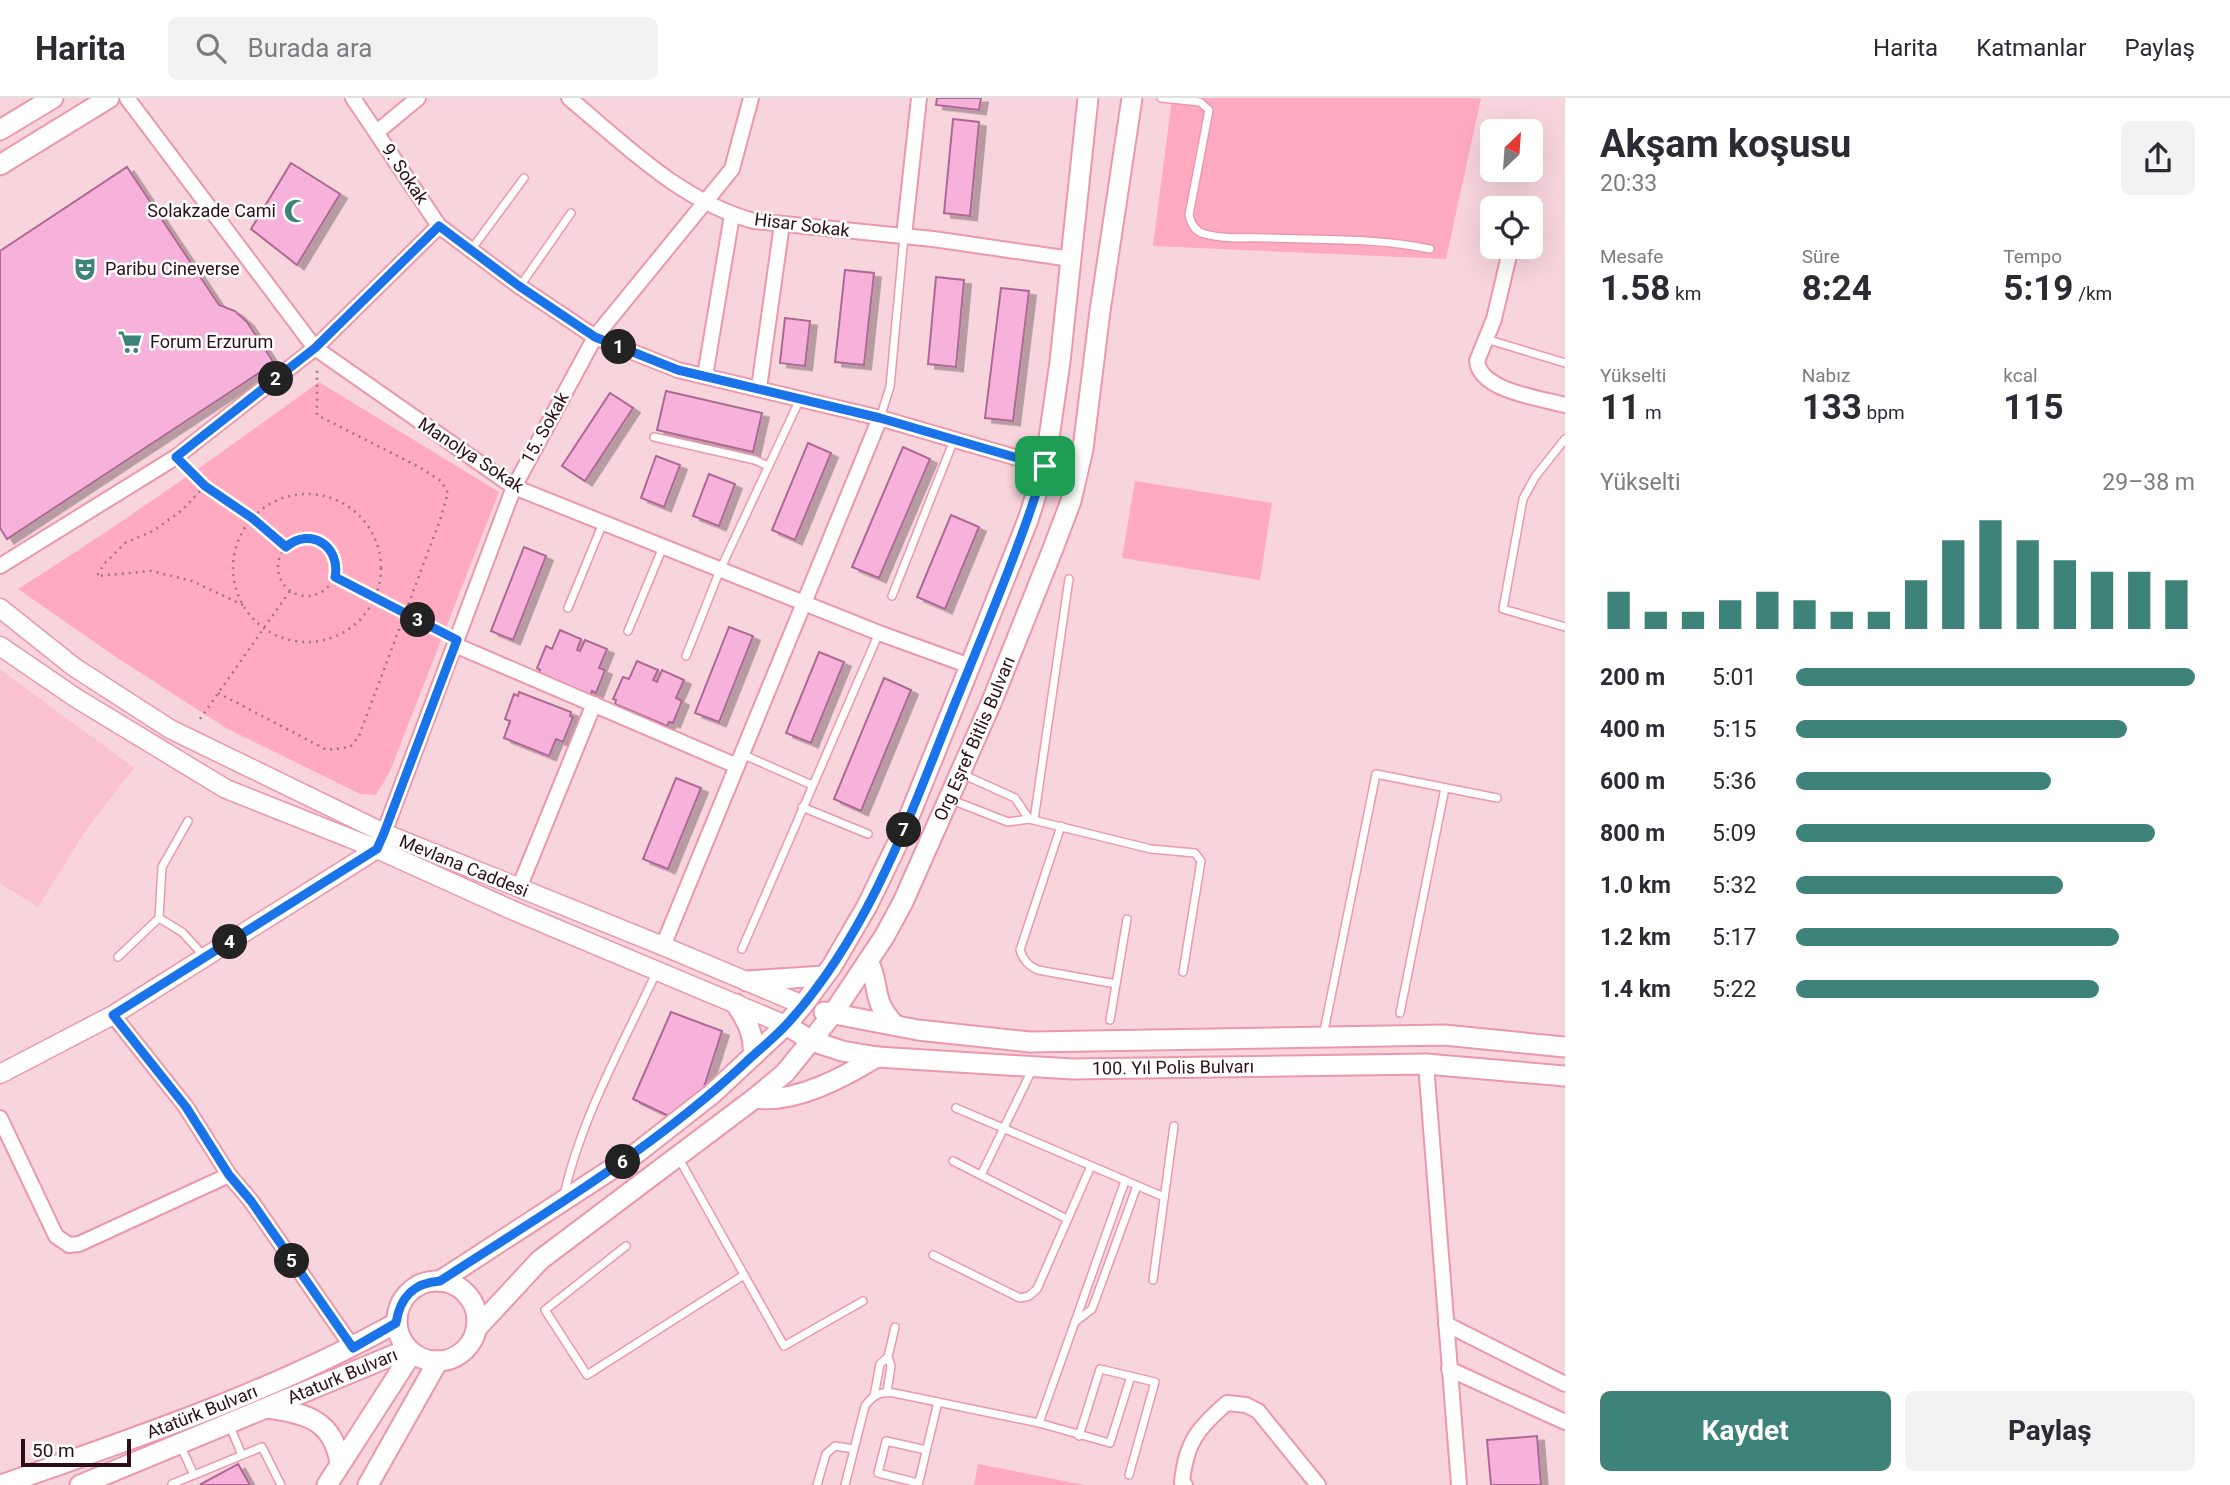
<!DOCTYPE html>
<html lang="tr">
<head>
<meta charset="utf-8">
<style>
  :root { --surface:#fff; --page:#f2f2f3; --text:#2b2b33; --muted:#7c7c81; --line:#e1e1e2; --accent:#3e837a }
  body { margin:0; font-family:Roboto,sans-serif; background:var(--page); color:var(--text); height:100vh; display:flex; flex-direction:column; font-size:26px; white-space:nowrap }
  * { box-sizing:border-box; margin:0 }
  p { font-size:23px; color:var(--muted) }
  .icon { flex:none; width:38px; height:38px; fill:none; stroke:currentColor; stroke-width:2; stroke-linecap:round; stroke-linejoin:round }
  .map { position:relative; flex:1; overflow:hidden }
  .side { display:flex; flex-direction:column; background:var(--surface); width:665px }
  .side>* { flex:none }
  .needle { width:46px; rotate:25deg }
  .buttons { position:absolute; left:1480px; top:21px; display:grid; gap:14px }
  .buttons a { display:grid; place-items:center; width:63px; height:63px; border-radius:10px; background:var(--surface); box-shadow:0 7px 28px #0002; font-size:35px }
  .scale { position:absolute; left:21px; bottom:18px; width:110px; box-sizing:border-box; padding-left:7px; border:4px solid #2d0f18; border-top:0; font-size:19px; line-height:24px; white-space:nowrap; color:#2d0f18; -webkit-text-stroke:5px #fff; paint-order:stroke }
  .pin { position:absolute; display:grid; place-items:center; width:60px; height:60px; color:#fff; margin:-30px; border-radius:14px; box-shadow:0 4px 10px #0006 }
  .km { position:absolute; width:35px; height:35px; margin:-18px; border-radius:50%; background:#222; color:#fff; font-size:19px; line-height:35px; text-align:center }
  .round { display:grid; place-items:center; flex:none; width:74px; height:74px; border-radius:10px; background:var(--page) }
  .summary { display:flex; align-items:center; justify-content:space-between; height:119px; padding:0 35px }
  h1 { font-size:38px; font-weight:700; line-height:52px }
  .metrics { display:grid; grid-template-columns:repeat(3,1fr); gap:10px; height:119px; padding:7px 35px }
  .metrics div { display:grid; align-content:center }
  .metrics b { font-size:35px; font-weight:700 }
  .metrics small { font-size:19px; font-weight:400 }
  .metrics p { font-size:19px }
  .chart { height:196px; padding:14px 35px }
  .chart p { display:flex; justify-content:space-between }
  .chart svg { width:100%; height:126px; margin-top:7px; stroke:var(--accent); stroke-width:6 }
  .action { display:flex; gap:14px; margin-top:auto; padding:14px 35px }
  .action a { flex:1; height:80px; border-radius:10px; background:var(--accent); color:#fff; font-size:28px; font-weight:700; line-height:80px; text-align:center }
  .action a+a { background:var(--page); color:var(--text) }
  ul { padding:0 35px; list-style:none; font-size:23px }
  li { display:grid; grid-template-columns:112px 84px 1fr; align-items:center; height:52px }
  li i { height:18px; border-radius:9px; background:var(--accent) }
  header { display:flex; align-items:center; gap:42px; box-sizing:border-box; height:98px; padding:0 35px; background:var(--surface); border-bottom:2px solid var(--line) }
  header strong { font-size:33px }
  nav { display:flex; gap:38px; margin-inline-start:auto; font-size:24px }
  .search { width:490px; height:63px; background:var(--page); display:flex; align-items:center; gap:18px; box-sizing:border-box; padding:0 24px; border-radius:10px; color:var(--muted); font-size:26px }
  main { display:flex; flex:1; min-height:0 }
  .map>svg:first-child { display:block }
</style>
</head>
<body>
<header>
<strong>Harita</strong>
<div class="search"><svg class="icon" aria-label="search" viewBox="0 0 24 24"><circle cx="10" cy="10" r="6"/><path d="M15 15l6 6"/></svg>Burada ara</div>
<nav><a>Harita</a><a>Katmanlar</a><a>Paylaş</a></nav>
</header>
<main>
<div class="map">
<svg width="1565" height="1387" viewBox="0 0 1565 1387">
  <defs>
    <filter id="shadow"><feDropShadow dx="7" dy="4.5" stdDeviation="0" flood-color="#0004"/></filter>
  </defs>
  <rect width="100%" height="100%" fill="#f8d5dd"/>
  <polygon fill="#fac1ce" points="0,571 134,670 86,732 38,809 0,785"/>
  <g fill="#ffaac0">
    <polygon points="1172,0 1481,0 1446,161 1153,148"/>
    <path d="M 319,284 L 499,394 L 390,673 L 376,697 L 360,696 L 226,630 L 116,559 L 18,491 C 121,426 220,356 319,284 Z"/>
    <polygon points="1135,383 1272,405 1260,482 1122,460"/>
    <polygon points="978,1366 1085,1387 974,1387"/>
  </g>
  <g fill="#f6b2da" stroke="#ad6993" stroke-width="2" filter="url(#shadow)">
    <polygon points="937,0 981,0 979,12 936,7"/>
    <polygon points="953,21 979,24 970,118 944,115"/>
    <polygon points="291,65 340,96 297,167 251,131"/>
    <polygon points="127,69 219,207 235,213 247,224 274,265 7,441 0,430 0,153"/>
    <polygon points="845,172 874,175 864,267 835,264"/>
    <polygon points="936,179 964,182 956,269 928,266"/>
    <polygon points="1001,190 1029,193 1013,323 985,320"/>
    <polygon points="785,220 810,223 805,268 780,265"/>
    <polygon points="666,293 762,315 753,354 657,332"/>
    <polygon points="610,295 633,310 585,383 562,368"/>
    <polygon points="808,345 831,355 795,442 772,432"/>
    <polygon points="903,349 930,361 879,480 852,469"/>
    <polygon points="656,358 680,367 664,409 641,400"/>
    <polygon points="709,376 735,386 719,428 693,418"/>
    <polygon points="951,417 979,429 945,511 917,499"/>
    <polygon points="524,449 546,458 513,542 491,533"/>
    <polygon points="729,529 753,538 719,624 695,615"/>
    <polygon points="560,532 581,541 577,552 580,553 585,542 607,551 599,570 605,572 596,595 592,593 590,598 538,575 540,572 537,570 546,548 552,551"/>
    <polygon points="819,554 844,564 811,645 786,635"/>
    <polygon points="637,563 658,572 653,582 657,584 662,572 684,582 676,600 682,603 673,625 669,624 667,628 615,606 616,602 613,601 623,579 629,581"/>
    <polygon points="884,580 911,592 861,713 834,701"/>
    <polygon points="519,594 571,614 570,618 573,619 563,644 556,641 549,658 504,640 510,623 505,621 514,596 518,598"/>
    <polygon points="676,680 701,690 668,771 643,761"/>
    <polygon points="671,914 722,933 703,992 675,1021 633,1001"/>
    <polygon points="1537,1338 1541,1387 1491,1387 1487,1342"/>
    <polygon points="238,1366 250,1387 202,1387 201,1386"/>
  </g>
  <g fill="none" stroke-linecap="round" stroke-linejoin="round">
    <g stroke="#eb98ad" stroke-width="10">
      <g id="service">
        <path d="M 1161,0 L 1200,4 L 1209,12 L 1189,117 C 1191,126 1195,134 1205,136 C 1225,142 1249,139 1269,140 C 1323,142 1378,140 1430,151"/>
        <polyline points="471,152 524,80"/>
        <polyline points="520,188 571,115"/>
        <polyline points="1486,241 1565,265"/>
        <polyline points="880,320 890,289 904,138"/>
        <polyline points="654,339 755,362 768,368"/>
        <polyline points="1565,341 1535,379 1523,401 1503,511 1565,529"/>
        <polyline points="892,498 954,342"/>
        <polyline points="568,510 603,425"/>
        <polyline points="628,533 663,449"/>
        <polyline points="686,558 720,472 800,301"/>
        <polyline points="742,656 812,687"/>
        <polyline points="962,676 1015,700 1029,721"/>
        <polyline points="949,701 1008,724 1029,721 1151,751 1195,755 1201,763 1183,874"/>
        <polyline points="802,709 868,736"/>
        <polyline points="1034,722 1069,481"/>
        <path d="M 1061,728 L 1020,852 C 1023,862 1028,868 1038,872 L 1116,886"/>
        <polyline points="159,820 182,834 205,859"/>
        <polyline points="742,851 879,535"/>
        <polyline points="118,859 159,820 162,769 188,723"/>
        <polyline points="1400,915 1445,690"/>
        <polyline points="1110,922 1127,821"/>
        <polyline points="1323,938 1376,676 1497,700"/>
        <polyline points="956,1010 1164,1099"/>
        <polyline points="678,1059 784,1248 863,1203"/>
        <polyline points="953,1063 1067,1121"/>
        <polyline points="981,1077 1032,972"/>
        <path d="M 564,1097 C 581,1020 624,944 657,873"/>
        <polyline points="626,1148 545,1212 587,1277 744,1177"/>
        <polyline points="933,1157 1020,1200 1029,1198 1037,1191 1091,1068"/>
        <polyline points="1153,1182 1174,1028"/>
        <polyline points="1075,1224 1092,1211 1137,1088"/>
        <polyline points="887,1294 891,1268 888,1259"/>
        <polyline points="874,1298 880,1266 888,1259 895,1229"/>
        <polyline points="1039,1325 1110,1345 1131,1278"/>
        <polyline points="229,1326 242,1357"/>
        <polyline points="1079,1338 1100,1271 1155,1284 1129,1377"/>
        <polyline points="181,1349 194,1377"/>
        <polyline points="918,1385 878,1375 886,1343 926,1352"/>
        <polyline points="172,1386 262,1349 281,1387"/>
        <polyline points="817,1387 826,1356 835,1348 854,1351"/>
        <path d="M 845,1387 L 865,1308 C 873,1297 881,1293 894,1295 L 1039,1325 L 1125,1083"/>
        <polyline points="918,1387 938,1304"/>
      </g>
    </g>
    <g stroke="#eb98ad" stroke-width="18">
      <g id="minor">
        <polyline points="127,0 315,250 514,389 879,535 970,568"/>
        <polyline points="353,0 439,128 519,188 595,239 678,272 880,320 1045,368"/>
        <path d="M 569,0 C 627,48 680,103 754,123 L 933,141 L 1071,161"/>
        <polyline points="377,34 418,0"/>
        <polyline points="904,138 919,0"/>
        <path d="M 1511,149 L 1494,221 L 1477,263 C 1480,293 1540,300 1565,307"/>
        <polyline points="705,278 732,117"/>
        <polyline points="759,290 782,126"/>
        <polyline points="0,468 176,359 315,250 439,128"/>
        <polyline points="455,547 737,668"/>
        <polyline points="384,735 514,389 595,239 732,71 751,0"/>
        <polyline points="519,790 594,606"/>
        <polyline points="663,848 880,320"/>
        <polyline points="113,917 186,1009 229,1077 251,1103 353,1250"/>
        <polyline points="1426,966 1459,1387"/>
        <polyline points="0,1020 56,1138 69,1147 79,1146 229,1077"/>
        <polyline points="1446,1226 1565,1286"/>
        <polyline points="1449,1271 1565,1324"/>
        <path d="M 1185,1387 L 1182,1384 C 1186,1344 1198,1330 1227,1305 L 1246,1307 L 1258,1313 L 1318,1387"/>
      </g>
    </g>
    <g stroke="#eb98ad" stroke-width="21">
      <g id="tertiary">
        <polyline points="0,510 74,569 170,631 384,735 663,848 803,907"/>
        <polyline points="0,548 76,600 226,691 377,751 512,812 786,927"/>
        <polyline points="0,976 113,917 377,751 381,743"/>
      </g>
    </g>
    <g stroke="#eb98ad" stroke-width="23">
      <g id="secondary">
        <polyline points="0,32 53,0"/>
        <polyline points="0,67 109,0"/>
        <path d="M 868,863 C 881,887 870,902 895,927"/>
        <polyline points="747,883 824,878"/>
        <path d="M 736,906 C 747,923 755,937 753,958"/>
        <polyline points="824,914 918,932 1030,944 1444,937 1565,949"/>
        <path id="s1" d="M 786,927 L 812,943 L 842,953 L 877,959 L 1072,971 L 1426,966 L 1565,978"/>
        <path d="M 755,1000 C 795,1006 844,979 877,959"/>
        <polyline points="440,1183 638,1054 712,996 786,927 803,907 832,868 867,808 902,736 970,568 1028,422 1045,368 1060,264 1088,0"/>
        <circle cx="437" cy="1223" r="40"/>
        <path id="s2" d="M 476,1231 L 540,1162 L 755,1000 L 785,975 L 832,917 L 884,839 L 903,804 L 992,603 L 1054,448 L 1071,403 L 1083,351 L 1100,213 L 1132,0"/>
        <path d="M 267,1310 C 306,1315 333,1322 340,1365"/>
        <path id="s3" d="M 1,1387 C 135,1340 272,1294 396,1225"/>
        <path id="s4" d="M 80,1387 L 408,1251"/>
        <polyline points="327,1387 412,1255"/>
        <polyline points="368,1387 438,1263"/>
      </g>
    </g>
    <g stroke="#997981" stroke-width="2.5" stroke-dasharray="2 5" stroke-linecap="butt">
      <polyline points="185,368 205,388 252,420 286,449"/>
      <polyline points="205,388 181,413 153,433 125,445 104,466 97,478 151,473 192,483 243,507"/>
      <circle cx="307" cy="470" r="74"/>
      <circle cx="307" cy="469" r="29"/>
      <polyline points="335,479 444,536"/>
      <polyline points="218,595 327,652 350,649 359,638 440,422 448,395 441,383 421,370 317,317 317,270"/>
      <polyline points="200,621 290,493"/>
    </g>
    <use href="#service" stroke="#fff" stroke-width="7"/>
    <use href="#minor" stroke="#fff" stroke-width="14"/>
    <use href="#tertiary" stroke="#fff" stroke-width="18"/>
    <use href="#secondary" stroke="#fff" stroke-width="19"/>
  </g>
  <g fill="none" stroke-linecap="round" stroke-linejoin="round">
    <g stroke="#fff" stroke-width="14">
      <path id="route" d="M 439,128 L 519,188 L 595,239 L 678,272 L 880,320 L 1045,368 C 1019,452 984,533 951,615 C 908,723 867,838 787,926 C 774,940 759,952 745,965 C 653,1051 545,1115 440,1183 C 413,1185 400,1199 396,1225 L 353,1250 L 251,1103 L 229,1077 L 186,1009 L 113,917 L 377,751 L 384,735 L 457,542 L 335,479 C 341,449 311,428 286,449 L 252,420 L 205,388 L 176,359 L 315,250 Z"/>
    </g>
    <use href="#route" stroke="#1a73e8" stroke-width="9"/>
  </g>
  <defs>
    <g id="mosque-bare" transform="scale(1.89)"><path d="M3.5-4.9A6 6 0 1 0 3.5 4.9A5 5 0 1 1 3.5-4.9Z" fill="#3e837a" stroke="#fff" stroke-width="2.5" paint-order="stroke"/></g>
    <g id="theatre-bare" transform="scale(1.89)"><path d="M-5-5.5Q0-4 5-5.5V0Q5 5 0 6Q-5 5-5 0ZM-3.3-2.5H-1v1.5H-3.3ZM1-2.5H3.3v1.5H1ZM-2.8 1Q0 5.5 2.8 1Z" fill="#3e837a" stroke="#fff" stroke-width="2.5" paint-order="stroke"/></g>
    <g id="supermarket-bare" transform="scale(1.89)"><path d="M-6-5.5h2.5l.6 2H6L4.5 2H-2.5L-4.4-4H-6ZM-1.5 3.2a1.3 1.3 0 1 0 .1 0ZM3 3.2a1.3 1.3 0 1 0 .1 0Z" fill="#3e837a" stroke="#fff" stroke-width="2.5" paint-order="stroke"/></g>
  </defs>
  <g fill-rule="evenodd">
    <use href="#mosque-bare" x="296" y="113"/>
    <use href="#theatre-bare" x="85" y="171"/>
    <use href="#supermarket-bare" x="130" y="244"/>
  </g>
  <g text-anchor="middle" stroke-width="5" stroke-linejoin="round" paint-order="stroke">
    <g font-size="18" fill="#2d0f18" stroke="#fff">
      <text transform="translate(405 76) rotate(56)" y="6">9. Sokak</text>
      <text transform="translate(802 127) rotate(7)" y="6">Hisar Sokak</text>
      <text transform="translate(545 330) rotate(-61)" y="6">15. Sokak</text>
      <text transform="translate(471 357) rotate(33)" y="6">Manolya Sokak</text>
      <text dy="6" stroke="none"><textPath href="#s2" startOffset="789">Org Eşref Bitlis Bulvarı</textPath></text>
      <text transform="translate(464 768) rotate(22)" y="6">Mevlana Caddesi</text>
      <text dy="6" stroke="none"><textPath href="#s1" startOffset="394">100. Yıl Polis Bulvarı</textPath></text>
      <text dy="6" stroke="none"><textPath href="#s4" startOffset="284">Ataturk Bulvarı</textPath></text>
      <text dy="6" stroke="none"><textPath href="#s3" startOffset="214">Atatürk Bulvarı</textPath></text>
    </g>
    <g font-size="18" fill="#2d0f18" stroke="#fff" text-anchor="start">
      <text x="276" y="119" text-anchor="end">Solakzade Cami</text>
      <text x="105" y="177">Paribu Cineverse</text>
      <text x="150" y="250">Forum Erzurum</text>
    </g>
  </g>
</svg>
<div class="buttons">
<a><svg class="needle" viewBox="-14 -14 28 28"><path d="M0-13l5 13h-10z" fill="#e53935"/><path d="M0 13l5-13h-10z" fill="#7c7c81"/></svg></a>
<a><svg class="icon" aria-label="locate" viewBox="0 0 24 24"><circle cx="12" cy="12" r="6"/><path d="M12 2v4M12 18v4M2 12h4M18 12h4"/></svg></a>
</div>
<div class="scale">50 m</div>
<div class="pin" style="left:1045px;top:368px;background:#1e9e55"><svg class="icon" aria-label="arrive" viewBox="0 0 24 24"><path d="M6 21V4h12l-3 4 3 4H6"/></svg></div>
<b class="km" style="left:619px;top:249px">1</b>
<b class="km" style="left:276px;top:281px">2</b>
<b class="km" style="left:418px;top:522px">3</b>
<b class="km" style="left:230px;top:844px">4</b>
<b class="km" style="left:292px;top:1163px">5</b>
<b class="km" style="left:623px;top:1064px">6</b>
<b class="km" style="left:904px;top:732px">7</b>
</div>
<section class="side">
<div class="summary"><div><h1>Akşam koşusu</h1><p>20:33</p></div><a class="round"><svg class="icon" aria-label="share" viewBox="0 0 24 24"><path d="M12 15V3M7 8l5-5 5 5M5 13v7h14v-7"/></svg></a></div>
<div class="metrics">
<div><p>Mesafe</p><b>1.58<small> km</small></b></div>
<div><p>Süre</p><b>8:24</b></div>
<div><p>Tempo</p><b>5:19<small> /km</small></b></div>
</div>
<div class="metrics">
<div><p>Yükselti</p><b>11<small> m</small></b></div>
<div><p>Nabız</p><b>133<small> bpm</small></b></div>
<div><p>kcal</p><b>115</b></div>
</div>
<div class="chart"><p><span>Yükselti</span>29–38 m</p>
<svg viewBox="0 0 160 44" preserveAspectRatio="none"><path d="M5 44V31M15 44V38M25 44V38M35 44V34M45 44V31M55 44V34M65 44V38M75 44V38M85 44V27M95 44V13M105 44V6M115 44V13M125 44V20M135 44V24M145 44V24M155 44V27"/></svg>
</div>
<ul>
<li><b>200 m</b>5:01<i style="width:100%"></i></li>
<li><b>400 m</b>5:15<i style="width:83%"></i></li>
<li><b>600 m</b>5:36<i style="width:64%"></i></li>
<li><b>800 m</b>5:09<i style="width:90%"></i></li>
<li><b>1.0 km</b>5:32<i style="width:67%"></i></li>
<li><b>1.2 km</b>5:17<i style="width:81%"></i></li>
<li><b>1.4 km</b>5:22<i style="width:76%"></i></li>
</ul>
<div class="action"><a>Kaydet</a><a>Paylaş</a></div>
</section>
</main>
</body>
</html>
